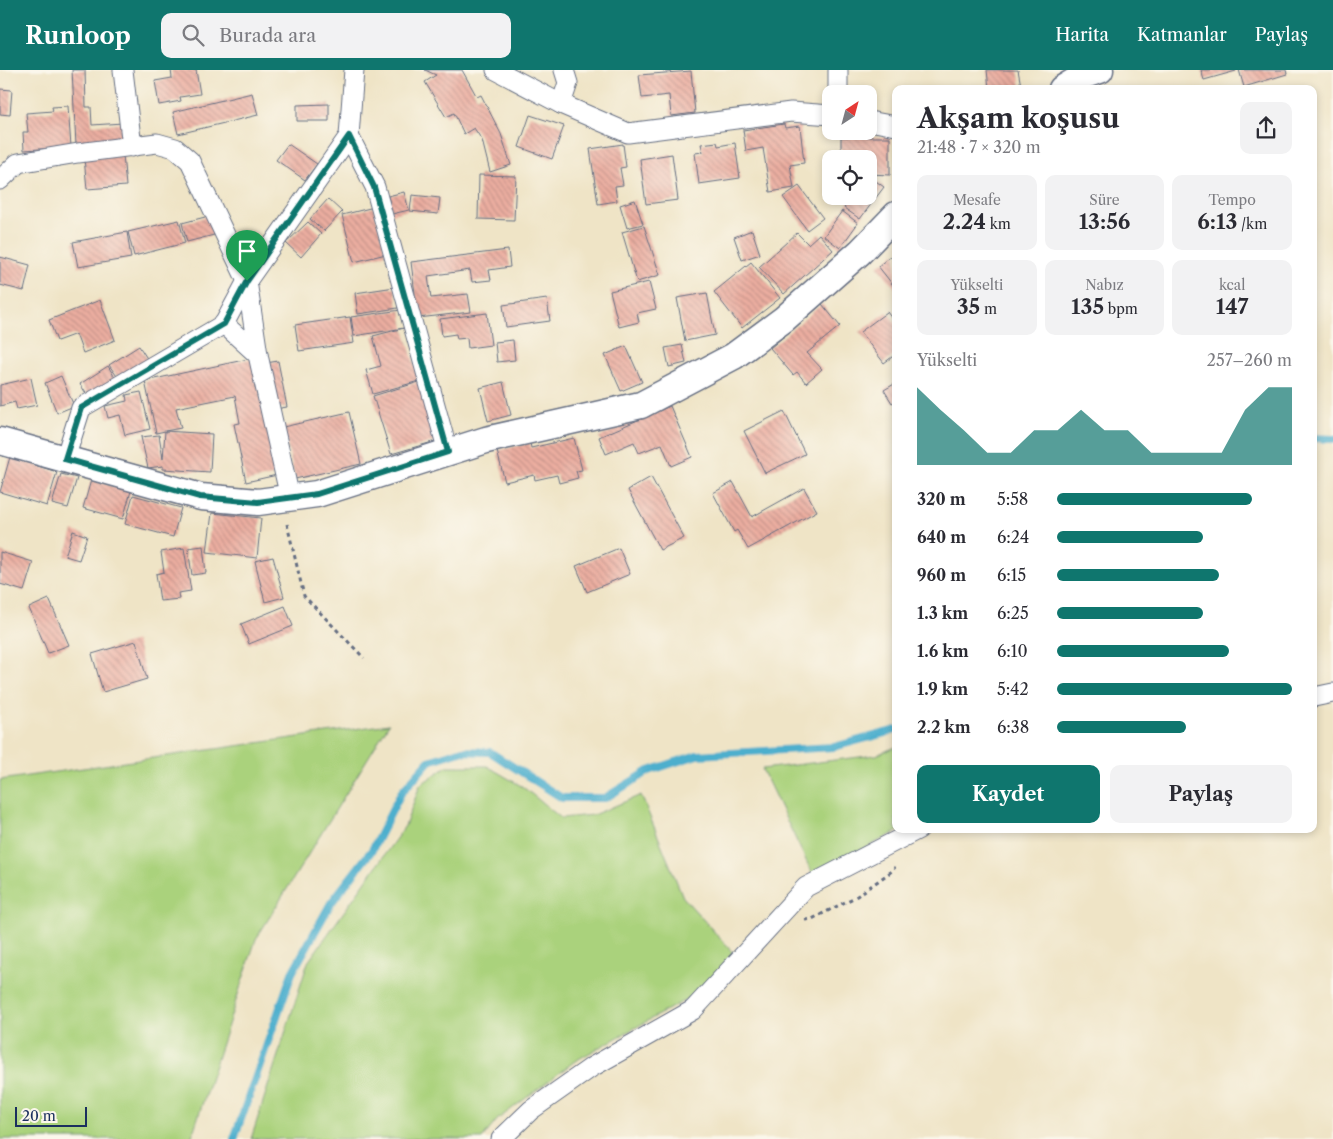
<!DOCTYPE html>
<html lang="tr">
<head>
<meta charset="utf-8">
<style>
  :root { --surface:#fff; --page:#f2f2f3; --text:#2b2b33; --muted:#7c7c81; --accent:#0f766e }
  body { margin:0; font-family:"Libre Caslon Text",serif; background:var(--page); color:var(--text); height:100vh; display:flex; flex-direction:column; font-size:19px; white-space:nowrap }
  * { box-sizing:border-box; margin:0 }
  p { font-size:16px; color:var(--muted) }
  .icon { flex:none; width:28px; height:28px; fill:none; stroke:currentColor; stroke-width:2; stroke-linecap:round; stroke-linejoin:round }
  .map { position:relative; flex:1; overflow:hidden }
  .side { position:absolute; left:892px; top:15px; width:425px; height:748px; display:flex; flex-direction:column; background:var(--surface); border-radius:10px; box-shadow:0 2px 8px #0003 }
  .side>* { flex:none }
  .needle { width:32px; rotate:36deg }
  .fabs { position:absolute; left:822px; top:15px; display:grid; gap:10px }
  .fabs a { display:grid; place-items:center; width:55px; height:55px; border-radius:10px; background:var(--surface); box-shadow:0 2px 8px #0003; font-size:25px }
  .scale { position:absolute; left:15px; bottom:12px; width:72px; box-sizing:border-box; padding-left:5px; border:2px solid #1b2f5e; border-top:0; font-size:14px; line-height:18px; white-space:nowrap; color:#1b2f5e; -webkit-text-stroke:4px #fbf7ec; paint-order:stroke }
  .pin { position:absolute; display:grid; place-items:center; width:42px; height:42px; color:#fff; margin:-51px -21px; border-radius:50% 50% 50% 0; rotate:-45deg; box-shadow:0 0 5px #0007 }
  .pin .icon { rotate:45deg }
  .round { display:grid; place-items:center; flex:none; width:52px; height:52px; border-radius:10px; background:var(--page) }
  .head { display:flex; align-items:center; justify-content:space-between; height:85px; padding:0 25px }
  h1 { font-size:28px; font-weight:700; line-height:38px }
  .metrics { display:grid; grid-template-columns:repeat(3,1fr); gap:8px; height:85px; padding:5px 25px }
  .metrics div { display:grid; align-content:center; border-radius:10px; background:var(--page); text-align:center }
  .metrics b { font-size:21px; font-weight:700 }
  .metrics small { font-size:14px; font-weight:400 }
  .metrics p { font-size:14px }
  .chart { height:140px; padding:10px 25px }
  .chart p { display:flex; justify-content:space-between }
  .chart svg { width:100%; height:90px; margin-top:5px; fill:var(--accent); opacity:.7 }
  .primary-button { display:flex; gap:10px; margin-top:auto; padding:10px 25px }
  .primary-button a { flex:1; height:58px; border-radius:10px; background:var(--accent); color:#fff; font-size:20px; font-weight:700; line-height:58px; text-align:center }
  .primary-button a+a { background:var(--page); color:var(--text) }
  ul { padding:0 25px; list-style:none; font-size:16px }
  li { display:grid; grid-template-columns:80px 60px 1fr; align-items:center; height:38px }
  li i { height:12px; border-radius:6px; background:var(--accent) }
  header { display:flex; align-items:center; gap:30px; box-sizing:border-box; height:70px; padding:0 25px; background:var(--accent); color:#fff }
  header strong { font-size:24px }
  nav { display:flex; gap:28px; margin-inline-start:auto; font-size:18px }
  .search { width:350px; height:45px; background:var(--page); display:flex; align-items:center; gap:12px; box-sizing:border-box; padding:0 18px; border-radius:10px; color:var(--muted); font-size:19px }
  .map>svg:first-child { display:block }
</style>
</head>
<body>
<header>
<strong>Runloop</strong>
<div class="search"><svg class="icon" aria-label="search" viewBox="0 0 24 24"><circle cx="10" cy="10" r="6"/><path d="M15 15l6 6"/></svg>Burada ara</div>
<nav><a>Harita</a><a>Katmanlar</a><a>Paylaş</a></nav>
</header>
<div class="map">
<svg width="1333" height="1069" viewBox="0 0 1333 1069">
  <defs>
    <pattern id="building-back-hatch" width="6" height="6" patternUnits="userSpaceOnUse" patternTransform="scale(1.25)"><rect width="6" height="6" fill="#ecaea0"/><path d="M-1 5l2 2M0 0l6 6M5-1l2 2" fill="none" stroke="#be8e86"/></pattern>
  </defs>
  <rect width="100%" height="100%" fill="#fbf7ec"/>
  <filter id="ink" filterUnits="userSpaceOnUse"><feTurbulence type="fractalNoise" baseFrequency=".02" numOctaves="2"/><feDisplacementMap in="SourceGraphic" scale="10" xChannelSelector="R" yChannelSelector="G"/><feConvolveMatrix kernelMatrix="1 2 1 2 8 2 1 2 1" color-interpolation-filters="sRGB"/></filter>
  <filter id="wash" filterUnits="userSpaceOnUse"><feTurbulence type="fractalNoise" baseFrequency=".0096" numOctaves="4" result="noise"/><feDisplacementMap in="SourceGraphic" scale="20" xChannelSelector="R" yChannelSelector="G"/><feGaussianBlur stdDeviation="1.12" result="paint"/><feColorMatrix in="noise" values="0 0 0 0 0 0 0 0 0 0 0 0 0 0 0 0 0 1.4 0 .05"/><feComposite in="paint" operator="in"/></filter>
  <g filter="url(#wash)">
    <rect width="100%" height="100%" fill="#efe4c6"/>
    <g fill="#aad27c" stroke="#62806d">
      <polygon points="389,654 256,869 191,1069 0,1069 0,710"/>
      <polygon points="896,677 896,759 902,759 813,805 762,699 876,685"/>
      <polygon points="447,696 487,696 523,717 561,748 593,745 641,725 683,827 735,885 689,928 575,991 497,1050 482,1069 251,1069 308,892 405,756 420,715"/>
    </g>
    <g fill="none" stroke-linecap="round" stroke-linejoin="round">
      <g stroke="#4eafcd" stroke-width="8">
        <polyline points="1314,368 1333,369"/>
        <polyline points="234,1069 292,903 331,833 372,780 401,723 429,691 460,681 490,682 562,728 605,728 649,701 697,685 834,677 896,660"/>
      </g>
    </g>
    <g id="blocks">
      <g fill="url(#building-back-hatch)">
        <polygon points="72,0 85,0 86,37 91,37 92,55 123,53 124,73 76,75"/>
        <polygon points="171,0 196,0 200,24 180,27 181,31 159,35 155,11 172,8"/>
        <polygon points="425,0 462,0 477,27 481,25 501,64 511,95 490,102 482,70 474,58 464,64 454,43 446,47 425,12 436,5"/>
        <polygon points="987,0 1018,0 1021,16 989,19"/>
        <polygon points="1201,0 1236,0 1236,1 1204,10"/>
        <polygon points="1239,0 1286,0 1287,4 1244,17"/>
        <polygon points="691,1 695,43 671,46 669,25 642,28 639,5"/>
        <polygon points="0,19 12,20 10,45 0,44"/>
        <polygon points="252,23 258,45 178,64 173,42"/>
        <polygon points="329,34 329,51 297,51 297,35"/>
        <polygon points="68,36 71,77 24,80 23,62 28,62 26,43 53,41 52,37"/>
        <polygon points="530,45 564,56 552,89 519,77"/>
        <polygon points="784,54 785,58 800,56 804,93 790,95 794,118 770,122 763,78 746,81 743,60"/>
        <polygon points="841,67 890,67 890,105 869,104 869,89 841,89"/>
        <polygon points="717,72 718,76 735,73 740,108 699,114 695,83 703,82 701,74"/>
        <polygon points="288,74 317,94 305,110 276,90"/>
        <polygon points="623,74 626,97 620,98 623,115 615,116 617,131 598,134 590,79"/>
        <polygon points="672,84 678,130 646,134 640,89"/>
        <polygon points="123,85 126,116 87,119 84,88"/>
        <polygon points="479,105 516,106 514,150 478,149"/>
        <polygon points="869,106 884,117 860,149 844,138 853,126 869,126"/>
        <polygon points="799,116 823,148 807,160 783,127"/>
        <polygon points="404,122 409,140 392,144 388,126"/>
        <polygon points="412,125 440,128 438,144 410,141"/>
        <polygon points="328,129 342,142 324,161 310,149"/>
        <polygon points="635,130 643,154 627,158 620,135"/>
        <polygon points="374,137 386,184 354,192 342,145"/>
        <polygon points="842,141 858,153 840,178 824,166"/>
        <polygon points="209,146 214,165 187,172 182,153"/>
        <polygon points="179,150 185,173 134,186 128,162"/>
        <polygon points="308,152 321,164 301,187 286,173"/>
        <polygon points="644,156 660,205 637,212 622,162"/>
        <polygon points="752,160 760,184 742,190 734,167"/>
        <polygon points="127,162 131,188 78,197 73,172"/>
        <polygon points="797,163 808,174 819,164 833,180 784,224 759,197"/>
        <polygon points="508,180 510,197 489,200 491,210 472,212 470,200 428,206 431,228 468,224 471,242 418,248 411,192"/>
        <polygon points="895,183 896,185 896,219 878,196"/>
        <polygon points="0,187 30,195 24,221 0,215"/>
        <polygon points="751,192 780,228 742,258 714,222"/>
        <polygon points="649,212 656,239 637,243 639,252 619,257 610,221"/>
        <polygon points="395,217 398,238 358,244 355,223"/>
        <polygon points="707,223 715,265 685,271 677,228"/>
        <polygon points="547,229 550,251 506,257 503,235"/>
        <polygon points="100,230 115,270 83,283 76,264 57,271 49,250"/>
        <polygon points="822,234 840,256 807,283 822,299 806,313 797,302 793,305 770,278"/>
        <polygon points="401,240 404,258 419,311 373,324 366,300 381,296 373,266 404,258 354,266 351,247"/>
        <polygon points="887,242 896,254 896,284 884,293 860,262"/>
        <polygon points="487,243 491,275 468,278 467,268 457,269 456,264 442,266 440,249"/>
        <polygon points="350,247 354,273 299,281 295,255"/>
        <polygon points="513,270 515,290 497,292 495,272"/>
        <polygon points="682,275 686,293 669,297 665,278"/>
        <polygon points="139,276 148,290 119,309 109,295"/>
        <polygon points="626,276 642,312 621,321 605,285"/>
        <polygon points="253,288 277,405 246,412 234,354 240,353 235,326 176,338 181,358 165,361 212,364 210,402 163,399 163,396 148,398 141,367 159,365 163,389 165,361 156,363 145,311"/>
        <polygon points="278,291 287,337 275,339 266,293"/>
        <polygon points="108,296 117,311 89,328 80,314"/>
        <polygon points="61,306 74,336 57,343 45,313"/>
        <polygon points="31,308 37,335 17,339 15,332 0,336 0,315"/>
        <polygon points="419,312 436,371 391,384 373,326"/>
        <polygon points="503,312 511,345 488,351 480,318"/>
        <polygon points="896,313 896,331 892,333 884,320"/>
        <polygon points="141,322 150,359 125,365 120,345 108,348 105,336 127,331 126,325"/>
        <polygon points="670,336 692,387 671,396 662,374 639,383 634,372 606,384 599,367"/>
        <polygon points="784,341 805,384 765,403 744,361"/>
        <polygon points="349,342 361,394 295,409 283,357"/>
        <polygon points="574,368 582,400 576,401 578,408 559,413 557,405 535,410 534,405 505,412 497,381 530,373 531,378"/>
        <polygon points="10,387 57,402 47,436 0,422"/>
        <polygon points="61,404 77,408 68,438 52,434"/>
        <polygon points="651,407 684,468 660,480 628,420"/>
        <polygon points="91,410 131,421 123,449 83,438"/>
        <polygon points="733,412 752,447 804,418 817,441 748,479 737,460 734,462 713,423"/>
        <polygon points="133,425 181,438 173,467 125,454"/>
        <polygon points="212,443 261,448 257,488 207,482"/>
        <polygon points="73,461 87,466 79,490 65,486"/>
        <polygon points="203,476 206,503 192,505 188,478"/>
        <polygon points="184,478 191,521 178,523 179,529 160,531 156,504 164,502 161,482"/>
        <polygon points="619,478 630,504 587,522 576,496"/>
        <polygon points="0,482 33,492 24,521 0,514"/>
        <polygon points="273,487 284,527 265,532 255,491"/>
        <polygon points="49,529 69,575 48,583 29,538"/>
        <polygon points="285,536 293,556 249,574 241,554"/>
        <polygon points="136,571 147,609 103,622 92,584"/>
      </g>
    </g>
  </g>
  <g filter="url(#ink)">
    <use href="#blocks" fill-opacity="0" stroke="#656e82" stroke-width="1"/>
    <g fill="none" stroke-linecap="round" stroke-linejoin="round">
      <g stroke="#656e82" stroke-width="21">
        <g id="street">
          <polyline points="123,0 132,77"/>
          <polyline points="496,0 561,34 628,63 791,42 831,45"/>
          <polyline points="838,24 838,0"/>
          <polyline points="561,34 568,13 564,0"/>
          <polyline points="869,51 896,56"/>
          <polyline points="349,66 375,117 448,382"/>
          <polyline points="0,110 18,93 78,83 157,73 175,78 190,91 247,211 258,285"/>
          <polyline points="224,254 258,285 290,428"/>
          <polyline points="65,389 81,338 224,254 247,211 349,66 354,0"/>
          <polyline points="1314,627 1333,623"/>
          <polyline points="501,1069 531,1040 592,997 693,940 806,817 919,759"/>
        </g>
      </g>
      <g stroke="#656e82" stroke-width="29">
        <g id="secondary">
          <polyline points="1062,19 1085,5 1100,0"/>
          <polyline points="0,371 201,427 258,432 317,424 486,370 641,335 734,286 784,249 860,182 896,145"/>
        </g>
      </g>
      <g stroke="#656e82" stroke-width="3" stroke-dasharray="4 4" stroke-linecap="butt">
        <polyline points="287,454 304,526 364,588"/>
        <polyline points="805,850 812,849 857,826 892,801 895,797"/>
      </g>
      <use href="#street" stroke="#fff" stroke-width="19"/>
      <use href="#secondary" stroke="#fff" stroke-width="26"/>
    </g>
  </g>
  <g fill="none" stroke-linecap="round" stroke-linejoin="round" filter="url(#ink)">
    <g stroke="#fff" stroke-width="10">
      <polygon id="route" points="349,66 374,117 448,382 317,424 258,432 200,427 65,389 81,338 224,254 247,211"/>
    </g>
    <use href="#route" stroke="#0f766e" stroke-width="6"/>
  </g>
</svg>
<div class="fabs">
<a><svg class="needle" viewBox="-14 -14 28 28"><path d="M0-13l5 13h-10z" fill="#e53935"/><path d="M0 13l5-13h-10z" fill="#7c7c81"/></svg></a>
<a><svg class="icon" aria-label="locate" viewBox="0 0 24 24"><circle cx="12" cy="12" r="6"/><path d="M12 2v4M12 18v4M2 12h4M18 12h4"/></svg></a>
</div>
<div class="scale">20 m</div>
<div class="pin" style="left:247px;top:211px;background:#1e9e55"><svg class="icon" aria-label="arrive" viewBox="0 0 24 24"><path d="M6 21V4h12l-3 4 3 4H6"/></svg></div>
<section class="side">
<div class="head"><div><h1>Akşam koşusu</h1><p>21:48 · 7 × 320 m</p></div><a class="round"><svg class="icon" aria-label="share" viewBox="0 0 24 24"><path d="M12 15V3M7 8l5-5 5 5M5 13v7h14v-7"/></svg></a></div>
<div class="metrics">
<div><p>Mesafe</p><b>2.24<small> km</small></b></div>
<div><p>Süre</p><b>13:56</b></div>
<div><p>Tempo</p><b>6:13<small> /km</small></b></div>
</div>
<div class="metrics">
<div><p>Yükselti</p><b>35<small> m</small></b></div>
<div><p>Nabız</p><b>135<small> bpm</small></b></div>
<div><p>kcal</p><b>147</b></div>
</div>
<div class="chart"><p><span>Yükselti</span>257–260 m</p>
<svg viewBox="0 0 160 44" preserveAspectRatio="none"><path d="M0 44V6L10 17L20 27L30 38L40 38L50 27L60 27L70 17L80 27L90 27L100 38L110 38L120 38L130 38L140 17L150 6L160 6V44z"/></svg>
</div>
<ul>
<li><b>320 m</b>5:58<i style="width:83%"></i></li>
<li><b>640 m</b>6:24<i style="width:62%"></i></li>
<li><b>960 m</b>6:15<i style="width:69%"></i></li>
<li><b>1.3 km</b>6:25<i style="width:62%"></i></li>
<li><b>1.6 km</b>6:10<i style="width:73%"></i></li>
<li><b>1.9 km</b>5:42<i style="width:100%"></i></li>
<li><b>2.2 km</b>6:38<i style="width:55%"></i></li>
</ul>
<div class="primary-button"><a>Kaydet</a><a>Paylaş</a></div>
</section>
</div>
</body>
</html>
